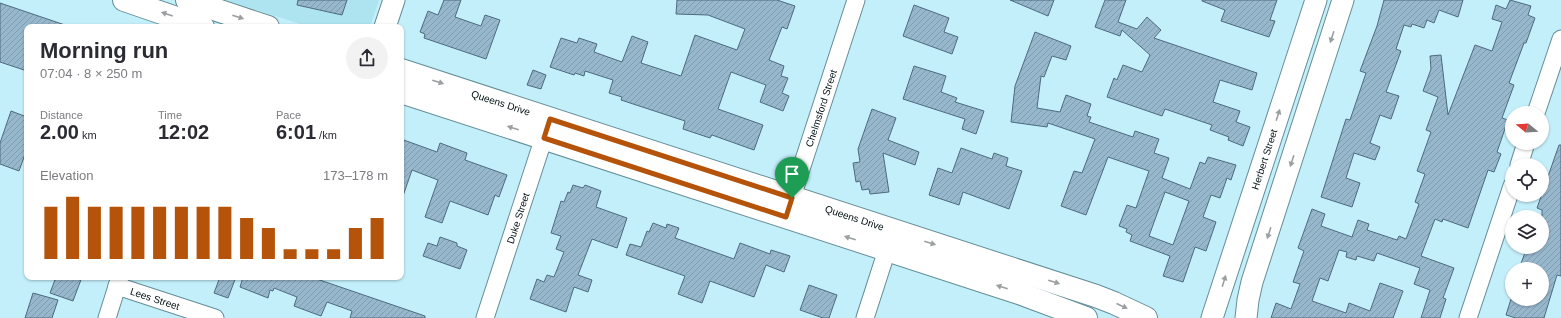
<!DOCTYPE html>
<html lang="en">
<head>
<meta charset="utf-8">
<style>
  :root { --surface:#fff; --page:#f2f2f3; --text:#2b2b33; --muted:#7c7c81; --accent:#b45309 }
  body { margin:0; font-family:Helvetica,sans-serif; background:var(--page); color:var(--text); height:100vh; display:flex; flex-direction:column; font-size:15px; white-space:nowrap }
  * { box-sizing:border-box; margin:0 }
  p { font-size:13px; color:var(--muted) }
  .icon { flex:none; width:22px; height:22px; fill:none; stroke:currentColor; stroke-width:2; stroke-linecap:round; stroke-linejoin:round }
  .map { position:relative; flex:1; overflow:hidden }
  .sheet { position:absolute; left:24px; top:24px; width:380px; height:256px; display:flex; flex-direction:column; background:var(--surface); border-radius:8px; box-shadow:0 1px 3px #0004 }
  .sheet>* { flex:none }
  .needle { width:26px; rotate:288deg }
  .tools { position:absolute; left:1505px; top:106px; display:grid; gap:8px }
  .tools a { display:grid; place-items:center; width:44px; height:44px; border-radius:50%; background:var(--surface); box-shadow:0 1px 3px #0004; font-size:20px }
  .pin { position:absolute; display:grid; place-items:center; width:34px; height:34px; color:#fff; margin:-41px -17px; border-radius:50% 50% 50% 0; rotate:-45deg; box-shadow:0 0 4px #0007 }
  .pin .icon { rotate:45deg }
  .round { display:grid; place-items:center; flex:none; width:42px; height:42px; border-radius:21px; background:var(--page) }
  .head { display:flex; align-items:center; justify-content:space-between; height:68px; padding:0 16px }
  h1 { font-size:22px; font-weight:700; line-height:30px }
  .stats { display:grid; grid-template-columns:repeat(3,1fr); gap:6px; height:68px; padding:4px 16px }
  .stats div { display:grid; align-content:center }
  .stats b { font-size:20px; font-weight:700 }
  .stats small { font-size:11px; font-weight:400 }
  .stats p { font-size:11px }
  .chart { height:112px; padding:8px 16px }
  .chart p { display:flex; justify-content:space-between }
  .chart svg { width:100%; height:72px; margin-top:4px; stroke:var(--accent); stroke-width:6 }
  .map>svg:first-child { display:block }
</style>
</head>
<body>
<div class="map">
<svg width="1561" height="318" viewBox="0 0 1561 318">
  <defs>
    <pattern id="building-hatch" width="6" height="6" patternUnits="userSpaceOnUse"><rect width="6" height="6" fill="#97b7cd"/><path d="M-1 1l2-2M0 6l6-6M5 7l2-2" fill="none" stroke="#809caf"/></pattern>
  </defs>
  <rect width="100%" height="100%" fill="#c3effa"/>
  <polygon fill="#aee4f0" points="226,0 379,0 370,27 309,27"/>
  <g fill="url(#building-hatch)" stroke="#4d6b7f" fill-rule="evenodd">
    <polygon points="298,0 347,0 342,15 297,5"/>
    <polygon points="444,0 461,0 455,17 481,26 485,15 500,20 486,59 424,38 425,34 420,32 428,11 438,15"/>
    <polygon points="677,0 777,0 795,6 787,29 782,27 769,60 784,66 781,76 788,78 782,93 789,96 783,111 760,102 766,85 731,72 718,109 763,125 754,150 712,135 710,138 683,129 685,121 621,100 622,97 609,93 613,80 585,71 584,76 575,73 574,75 550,67 561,38 577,43 579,38 597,44 594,52 622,62 632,36 648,42 641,63 681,76 695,35 737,50 745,29 708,15 676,14"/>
    <polygon points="1010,0 1054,0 1048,16"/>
    <polygon points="1105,0 1126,0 1118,22 1137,29 1147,17 1161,30 1154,38 1257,73 1252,90 1220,80 1213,102 1240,111 1236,122 1250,127 1243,146 1228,140 1229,137 1210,130 1212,125 1165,109 1162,116 1107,97 1114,78 1117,80 1123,65 1142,72 1150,55 1122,30 1120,36 1095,27"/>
    <polygon points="1202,0 1277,0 1270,20 1275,21 1269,37 1221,21 1225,10 1202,1"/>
    <polygon points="1384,0 1463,0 1458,17 1439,10 1434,23 1427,20 1424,28 1412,24 1411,27 1404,25 1396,49 1401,51 1386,92 1399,96 1391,119 1380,115 1370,143 1380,147 1375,160 1354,153 1346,178 1360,183 1352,207 1321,197 1346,119 1350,120 1366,73 1360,71 1377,26"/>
    <polygon points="1510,0 1531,6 1528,15 1535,18 1526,43 1524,43 1509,83 1514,85 1502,118 1508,120 1497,152 1501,154 1494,172 1488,170 1468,228 1443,219 1442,222 1435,219 1421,256 1454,268 1443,298 1446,299 1440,318 1421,318 1430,290 1414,284 1420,268 1377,253 1374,261 1357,256 1356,260 1346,257 1347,252 1339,250 1328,281 1320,278 1312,301 1346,313 1349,303 1370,311 1380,283 1403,291 1393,318 1271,318 1276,303 1291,309 1300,284 1293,282 1304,251 1298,248 1312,209 1325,214 1321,226 1352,237 1358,220 1369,224 1367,230 1397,240 1399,236 1406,239 1419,204 1415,202 1425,174 1417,171 1431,132 1426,130 1438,97 1423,91 1431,69 1430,56 1441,55 1448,115 1475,45 1492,51 1502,22 1492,19 1496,5 1506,9"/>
    <polygon points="0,3 65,25 64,27 27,27 27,71 0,62"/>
    <polygon points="914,5 949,18 944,32 958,37 952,54 903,36"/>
    <path d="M 1035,32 L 1071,46 L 1066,60 L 1052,56 L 1044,77 L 1041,76 L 1037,108 L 1060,112 L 1066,95 L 1091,104 L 1087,116 L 1091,117 L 1089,122 L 1133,137 L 1135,131 L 1159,139 L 1154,153 L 1169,158 L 1162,178 L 1190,189 L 1200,162 L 1205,164 L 1208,157 L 1236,165 L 1231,180 L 1227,178 L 1220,198 L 1211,195 L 1203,217 L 1216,222 L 1206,251 L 1195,247 L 1183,282 L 1163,276 L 1170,256 L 1130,241 L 1132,235 L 1126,232 L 1127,229 L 1119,226 L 1127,205 L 1136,208 L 1149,171 L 1108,157 L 1086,215 L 1061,206 L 1074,171 L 1082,173 L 1095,139 L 1048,123 L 1047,127 L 1011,122 L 1015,86 ZM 1165,192 L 1189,201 L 1173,245 L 1149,236 Z"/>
    <polygon points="914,66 946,76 941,92 957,98 955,102 984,111 976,134 962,129 965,119 903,99"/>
    <polygon points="533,70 546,75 541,89 527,85"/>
    <polygon points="872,109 896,118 888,140 919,152 915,165 883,153 889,192 870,194 869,189 862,190 860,181 856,182 853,163 860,162 858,149"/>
    <polygon points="11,111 27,117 27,149 19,171 0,164 0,143"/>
    <polygon points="401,139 437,152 440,143 467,153 465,160 507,175 499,197 495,195 488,215 450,201 442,223 425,217 438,180 412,170 403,196 401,195"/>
    <polygon points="1559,145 1561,145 1561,276 1557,275 1544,318 1516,318 1506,315 1511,299 1542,299 1542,269 1519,269 1527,247 1542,247 1542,210 1537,208"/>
    <polygon points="961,148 992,159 994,153 1008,158 1006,166 1022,171 1009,209 963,192 959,205 929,195 938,168 952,173"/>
    <polygon points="573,185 583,188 585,185 601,191 596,207 627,218 617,248 592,239 578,275 592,280 588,292 574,287 566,312 530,299 537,279 544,282 547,275 554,277 564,252 556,249 561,236 551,233 561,201 564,202 568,192 570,193"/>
    <polygon points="653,223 666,228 667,224 679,228 675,238 734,259 740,243 770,254 771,250 790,256 784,272 766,265 754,297 710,281 702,303 678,294 685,276 626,255 630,244 641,247 647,231 649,232"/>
    <polygon points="440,237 457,243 457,246 467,250 460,269 423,256 428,243 437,246"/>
    <polygon points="56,277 82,277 73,301 50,293"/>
    <polygon points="220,277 236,277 228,298 214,293"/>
    <polygon points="243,277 311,277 425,316 425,318 350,318 352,311 327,302 321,316 294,306 297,297 274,288 273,291 270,290 268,298 240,287"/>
    <polygon points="809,285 837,295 829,318 823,318 800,310"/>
    <polygon points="33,293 58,300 52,318 25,318"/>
  </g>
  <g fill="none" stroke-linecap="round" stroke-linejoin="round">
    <g stroke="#648e97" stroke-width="19">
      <g id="minor">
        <polyline points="1536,113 1561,39"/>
        <polyline points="1519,165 1526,143"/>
        <path id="s1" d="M 788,209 L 856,0"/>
        <path id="s2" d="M 117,286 L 215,318"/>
        <polyline points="107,318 120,277"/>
        <path id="s3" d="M 485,318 L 547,128"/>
        <polyline points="865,318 887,250"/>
        <polyline points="1468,318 1512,186"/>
      </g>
    </g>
    <g stroke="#648e97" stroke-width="23">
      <g id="tertiary">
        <polyline points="385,27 394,0"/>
        <path id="s4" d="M 1212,318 L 1316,0"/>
        <polyline points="1246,318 1248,300 1252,282 1343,0"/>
      </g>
    </g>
    <g stroke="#648e97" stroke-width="24">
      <g id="secondary">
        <polyline points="124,0 203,27"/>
        <polyline points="187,0 268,27"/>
        <path id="s5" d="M 401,70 L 1096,296 L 1114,303 L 1146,318"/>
        <polyline points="401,92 1019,293 1086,318"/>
      </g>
    </g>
    <use href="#minor" stroke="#fff" stroke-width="17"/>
    <use href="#tertiary" stroke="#fff" stroke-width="21"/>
    <use href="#secondary" stroke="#fff" stroke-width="22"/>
  </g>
  <defs><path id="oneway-solid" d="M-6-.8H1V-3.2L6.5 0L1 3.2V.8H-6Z"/></defs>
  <g fill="#9a9fa1">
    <use href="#oneway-solid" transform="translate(167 14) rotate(-161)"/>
    <use href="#oneway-solid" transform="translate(238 17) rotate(18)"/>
    <use href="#oneway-solid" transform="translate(1332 37) rotate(108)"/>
    <use href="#oneway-solid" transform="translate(438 82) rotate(18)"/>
    <use href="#oneway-solid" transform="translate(1278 115) rotate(-72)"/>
    <use href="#oneway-solid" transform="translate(513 128) rotate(-162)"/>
    <use href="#oneway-solid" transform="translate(1292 161) rotate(108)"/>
    <use href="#oneway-solid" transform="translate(1269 233) rotate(108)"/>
    <use href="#oneway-solid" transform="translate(850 238) rotate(-162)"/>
    <use href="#oneway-solid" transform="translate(930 243) rotate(18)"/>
    <use href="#oneway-solid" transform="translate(1224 281) rotate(-73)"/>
    <use href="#oneway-solid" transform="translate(1054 282) rotate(18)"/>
    <use href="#oneway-solid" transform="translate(1002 287) rotate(-162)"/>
    <use href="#oneway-solid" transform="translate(1122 306) rotate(24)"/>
  </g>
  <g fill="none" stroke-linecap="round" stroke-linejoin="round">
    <g stroke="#fff" stroke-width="8">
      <polygon id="route" points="550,119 792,198 786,217 544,138"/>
    </g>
    <use href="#route" stroke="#b45309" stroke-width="5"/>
  </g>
  <g text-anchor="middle" stroke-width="4" stroke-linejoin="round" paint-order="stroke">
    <g font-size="10" fill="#021013" stroke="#e6f7fc">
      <text dy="4" stroke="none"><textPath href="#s5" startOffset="105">Queens Drive</textPath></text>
      <text dy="4" stroke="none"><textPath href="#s1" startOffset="106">Chelmsford Street</textPath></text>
      <text dy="4" stroke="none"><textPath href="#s4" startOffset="167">Herbert Street</textPath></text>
      <text dy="4" stroke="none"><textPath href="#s3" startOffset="105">Duke Street</textPath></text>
      <text dy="4" stroke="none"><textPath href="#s5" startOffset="477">Queens Drive</textPath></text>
      <text dy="4" stroke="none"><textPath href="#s2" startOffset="40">Lees Street</textPath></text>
    </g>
  </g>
</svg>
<div class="tools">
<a><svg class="needle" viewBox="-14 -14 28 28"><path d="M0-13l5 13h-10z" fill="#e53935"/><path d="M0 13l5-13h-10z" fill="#7c7c81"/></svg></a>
<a><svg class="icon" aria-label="locate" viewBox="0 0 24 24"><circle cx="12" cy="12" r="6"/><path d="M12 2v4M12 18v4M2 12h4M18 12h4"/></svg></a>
<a><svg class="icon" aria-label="layers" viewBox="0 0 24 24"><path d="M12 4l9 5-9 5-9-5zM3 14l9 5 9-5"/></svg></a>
<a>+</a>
</div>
<div class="pin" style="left:792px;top:198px;background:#1e9e55"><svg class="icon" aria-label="arrive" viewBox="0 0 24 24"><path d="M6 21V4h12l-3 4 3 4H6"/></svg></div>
<section class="sheet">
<div class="head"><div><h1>Morning run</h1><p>07:04 · 8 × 250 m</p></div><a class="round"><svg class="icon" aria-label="share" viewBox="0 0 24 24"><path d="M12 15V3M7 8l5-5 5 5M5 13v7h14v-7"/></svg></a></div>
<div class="stats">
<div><p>Distance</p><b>2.00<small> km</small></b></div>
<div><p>Time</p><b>12:02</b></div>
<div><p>Pace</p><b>6:01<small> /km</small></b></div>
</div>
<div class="chart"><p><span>Elevation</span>173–178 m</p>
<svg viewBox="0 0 160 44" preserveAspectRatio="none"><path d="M5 44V12M15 44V6M25 44V12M35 44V12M45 44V12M55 44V12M65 44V12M75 44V12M85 44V12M95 44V19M105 44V25M115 44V38M125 44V38M135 44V38M145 44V25M155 44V19"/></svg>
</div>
</section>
</div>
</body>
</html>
